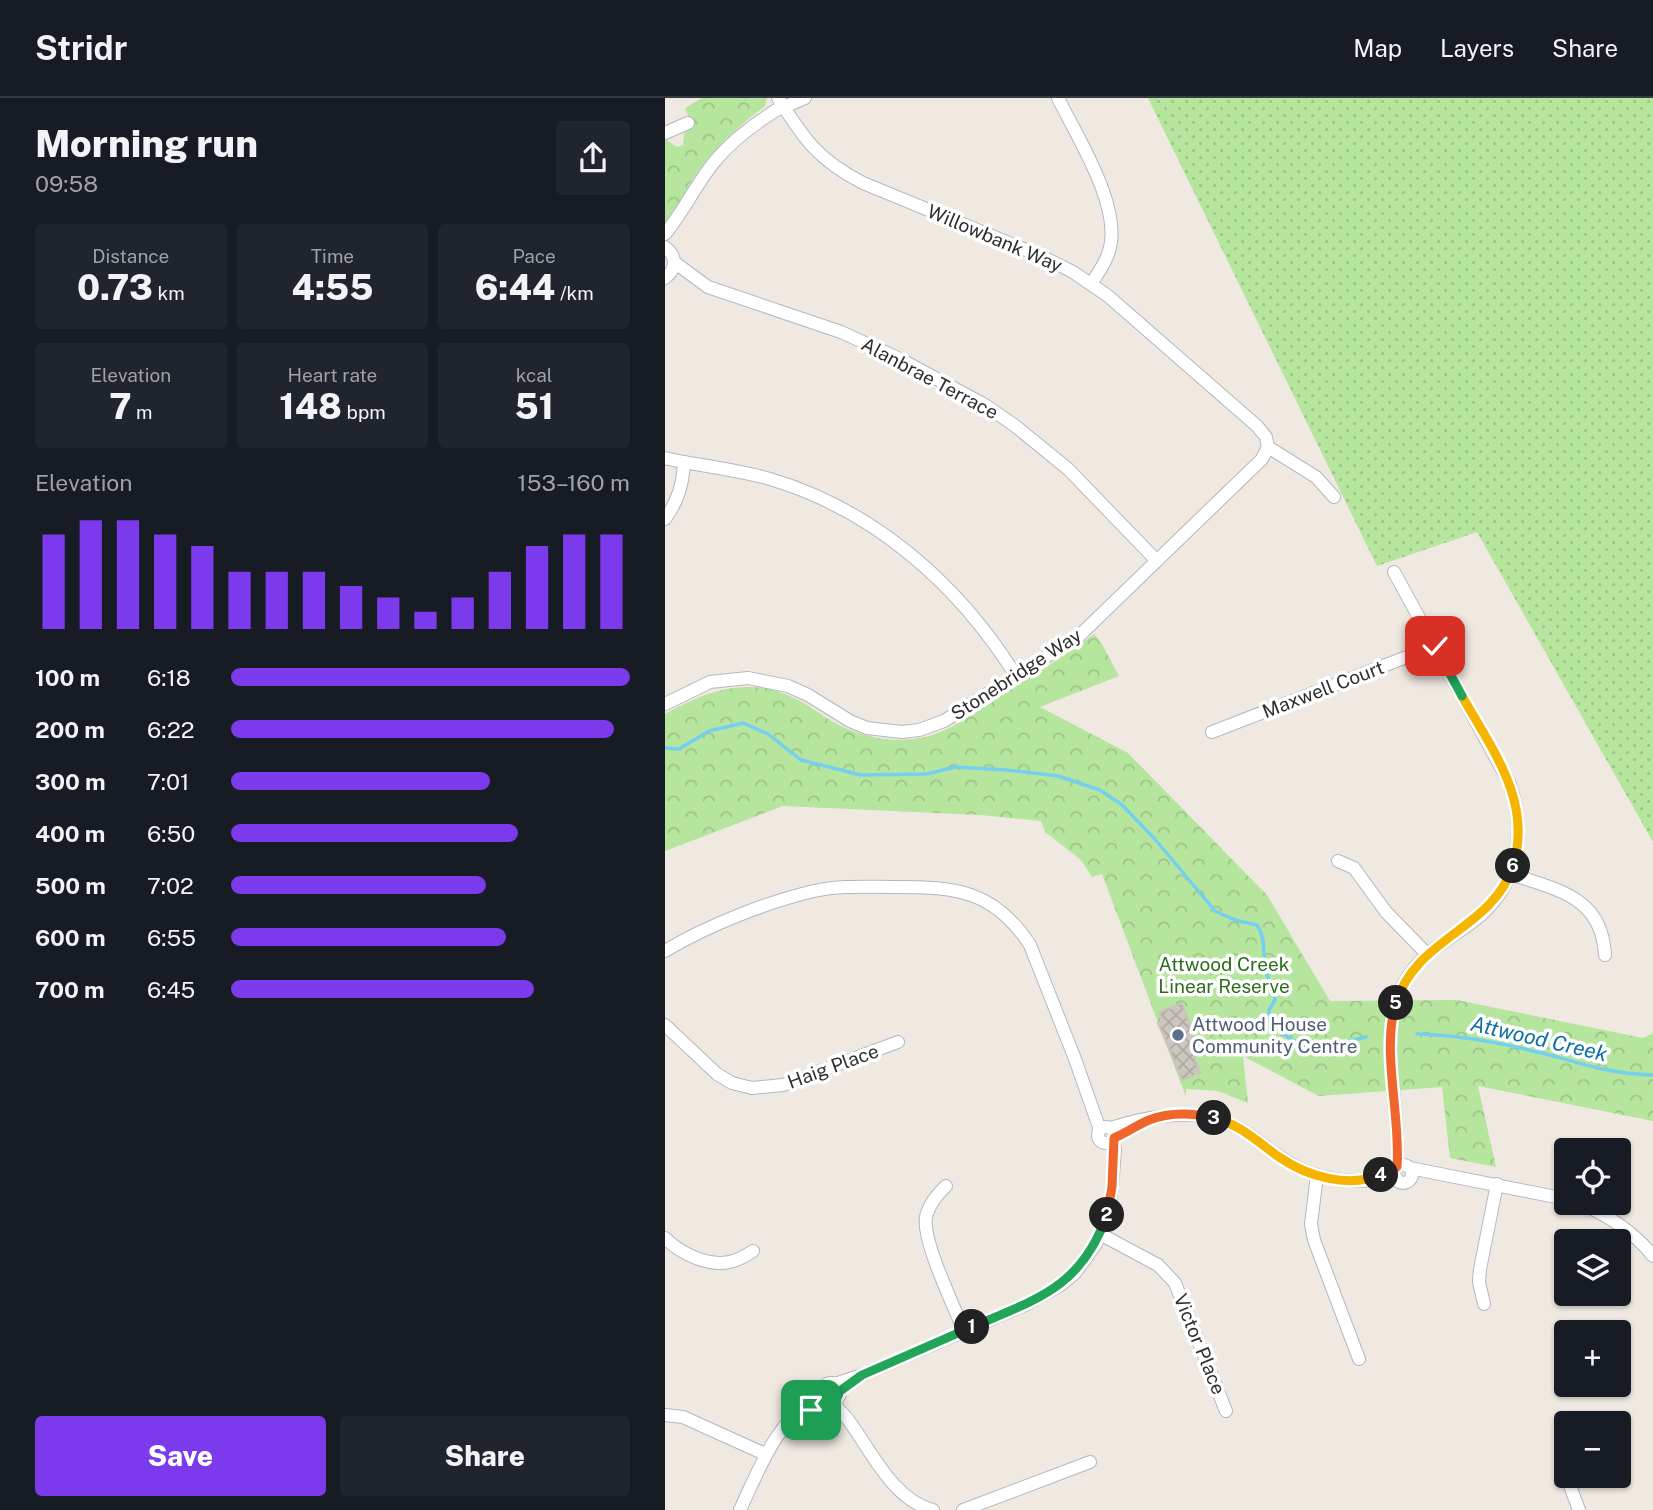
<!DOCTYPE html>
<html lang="en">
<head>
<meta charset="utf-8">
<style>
  :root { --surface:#171b24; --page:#20242c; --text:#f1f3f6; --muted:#9ea1a6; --line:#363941; --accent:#7c3aed }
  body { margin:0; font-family:"Public Sans",sans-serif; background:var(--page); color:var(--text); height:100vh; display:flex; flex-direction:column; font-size:26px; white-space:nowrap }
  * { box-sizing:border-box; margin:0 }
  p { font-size:23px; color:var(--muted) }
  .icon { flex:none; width:38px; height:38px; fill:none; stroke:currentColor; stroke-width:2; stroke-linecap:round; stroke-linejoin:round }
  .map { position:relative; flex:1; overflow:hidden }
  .details { display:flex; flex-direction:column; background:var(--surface); width:665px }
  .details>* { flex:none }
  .fabs { position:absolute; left:889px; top:1040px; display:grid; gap:14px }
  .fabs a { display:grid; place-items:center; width:77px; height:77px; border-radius:7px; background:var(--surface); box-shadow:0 2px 5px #0004; font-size:35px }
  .pin { position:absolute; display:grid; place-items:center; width:60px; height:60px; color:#fff; margin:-30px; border-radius:14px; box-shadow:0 4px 10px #0006 }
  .km { position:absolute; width:35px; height:35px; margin:-18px; border-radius:50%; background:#222; color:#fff; font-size:19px; line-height:35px; text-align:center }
  .round { display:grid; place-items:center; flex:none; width:74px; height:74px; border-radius:7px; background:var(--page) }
  .headline { display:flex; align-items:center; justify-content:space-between; height:119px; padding:0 35px }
  h1 { font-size:38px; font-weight:800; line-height:52px }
  .stats { display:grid; grid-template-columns:repeat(3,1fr); gap:10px; height:119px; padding:7px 35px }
  .stats div { display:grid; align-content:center; border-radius:7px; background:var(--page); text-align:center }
  .stats b { font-size:35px; font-weight:800 }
  .stats small { font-size:19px; font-weight:400 }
  .stats p { font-size:19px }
  .chart { height:196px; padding:14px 35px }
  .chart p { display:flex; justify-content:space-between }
  .chart svg { width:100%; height:126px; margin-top:7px; stroke:var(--accent); stroke-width:6 }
  .cta { display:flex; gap:14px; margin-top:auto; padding:14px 35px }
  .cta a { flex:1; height:80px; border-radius:7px; background:var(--accent); color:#fff; font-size:28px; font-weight:800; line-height:80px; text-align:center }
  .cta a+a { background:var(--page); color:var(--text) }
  ul { padding:0 35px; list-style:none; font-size:23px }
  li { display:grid; grid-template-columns:112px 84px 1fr; align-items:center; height:52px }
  li i { height:18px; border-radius:9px; background:var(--accent) }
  header { display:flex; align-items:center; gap:42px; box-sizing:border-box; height:98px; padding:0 35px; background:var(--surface); border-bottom:2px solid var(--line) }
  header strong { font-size:33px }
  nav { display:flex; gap:38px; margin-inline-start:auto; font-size:24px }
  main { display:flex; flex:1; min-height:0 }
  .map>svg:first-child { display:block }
</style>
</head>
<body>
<header>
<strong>Stridr</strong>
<nav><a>Map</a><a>Layers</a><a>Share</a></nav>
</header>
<main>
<section class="details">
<div class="headline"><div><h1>Morning run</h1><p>09:58</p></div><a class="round"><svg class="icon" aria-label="share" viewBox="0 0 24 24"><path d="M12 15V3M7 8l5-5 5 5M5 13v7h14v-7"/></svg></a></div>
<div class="stats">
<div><p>Distance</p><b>0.73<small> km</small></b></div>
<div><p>Time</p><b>4:55</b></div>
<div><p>Pace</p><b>6:44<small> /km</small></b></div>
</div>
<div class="stats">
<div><p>Elevation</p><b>7<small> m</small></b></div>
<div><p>Heart rate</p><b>148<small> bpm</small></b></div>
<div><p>kcal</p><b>51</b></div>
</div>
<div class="chart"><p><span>Elevation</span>153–160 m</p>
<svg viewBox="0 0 160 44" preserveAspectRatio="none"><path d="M5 44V11M15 44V6M25 44V6M35 44V11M45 44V15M55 44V24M65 44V24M75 44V24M85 44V29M95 44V33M105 44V38M115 44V33M125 44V24M135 44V15M145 44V11M155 44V11"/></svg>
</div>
<ul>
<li><b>100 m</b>6:18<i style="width:100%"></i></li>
<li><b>200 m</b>6:22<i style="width:96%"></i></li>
<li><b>300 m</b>7:01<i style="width:65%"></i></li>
<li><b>400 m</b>6:50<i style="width:72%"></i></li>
<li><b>500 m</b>7:02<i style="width:64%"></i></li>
<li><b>600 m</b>6:55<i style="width:69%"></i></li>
<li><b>700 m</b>6:45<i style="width:76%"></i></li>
</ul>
<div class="cta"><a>Save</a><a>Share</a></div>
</section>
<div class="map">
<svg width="988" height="1412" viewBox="0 0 988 1412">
  <defs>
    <pattern id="grass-dots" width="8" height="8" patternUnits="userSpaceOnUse" patternTransform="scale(1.75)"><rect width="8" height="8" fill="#b6e59e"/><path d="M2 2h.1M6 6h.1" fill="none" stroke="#9dc588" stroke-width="1.8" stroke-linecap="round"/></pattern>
    <pattern id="forest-crowns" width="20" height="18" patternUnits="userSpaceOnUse" patternTransform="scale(1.75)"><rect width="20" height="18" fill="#b6e59e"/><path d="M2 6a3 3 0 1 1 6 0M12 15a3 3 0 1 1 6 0" fill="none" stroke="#9dc588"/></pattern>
    <pattern id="building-cross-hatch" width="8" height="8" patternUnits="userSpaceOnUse" patternTransform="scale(1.75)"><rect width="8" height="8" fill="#cbc7bf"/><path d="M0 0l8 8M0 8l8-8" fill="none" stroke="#afaba4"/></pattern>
  </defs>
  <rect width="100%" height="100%" fill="#efe9e1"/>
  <polygon fill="url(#grass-dots)" points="483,0 988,0 988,744 812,434 712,468"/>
  <g fill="url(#forest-crowns)">
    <path d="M 37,0 L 102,0 L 100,8 C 74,27 46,53 28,81 C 18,96 12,114 0,127 L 0,41 L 12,49 L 18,47 L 19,36 L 27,27 L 20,10 Z"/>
    <path d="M 429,536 L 437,546 L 454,578 L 375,609 L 463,655 L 602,797 L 665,903 L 792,902 L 978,940 L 988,935 L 988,1023 L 813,988 L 831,1069 L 785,1060 L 777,989 L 654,998 L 578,958 L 583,1005 L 553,993 L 521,991 L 521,999 L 437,776 L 427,779 L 416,762 L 380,734 L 376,723 L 315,717 L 118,708 L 0,753 L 0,616 C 41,593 85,577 131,601 C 146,608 158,619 172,626 C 197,639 227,645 255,640 C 284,635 311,614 335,598 C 367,578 399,559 429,536 Z"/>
  </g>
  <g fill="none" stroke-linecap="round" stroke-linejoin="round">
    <g stroke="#75cff0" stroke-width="3.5">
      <path d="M 0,650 L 14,651 L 44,633 L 78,625 L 103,636 L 136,662 L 196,677 L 262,676 L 290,669 L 342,672 L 393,678 L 435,692 L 456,706 L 489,740 L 550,813 L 570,822 L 592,827 C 602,841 597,859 601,874 C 604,884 609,892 610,902 L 604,912 L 604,922 L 609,930 L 642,951 L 653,954 L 672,946 L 701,939"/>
      <path d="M 752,936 C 800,937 846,947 892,959 C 927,969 951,976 988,977"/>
    </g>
  </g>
  <polygon fill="url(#building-cross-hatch)" stroke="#cbc5ba" stroke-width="2" points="517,905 536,956 529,959 535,975 517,982 493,925 498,923 494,914"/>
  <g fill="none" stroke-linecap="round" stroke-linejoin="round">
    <g stroke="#b4b7c1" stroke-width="14">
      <g id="street">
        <path d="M 113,0 C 139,41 153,62 198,85 L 378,159 L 408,174 L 443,198 L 592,328 L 601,339 L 603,349 L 651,379 L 669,399"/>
        <path d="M 393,0 C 412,39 458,110 444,153 C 441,165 433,175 426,186"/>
        <polyline points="119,9 140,0"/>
        <polyline points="0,35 23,25"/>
        <path d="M 0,136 C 19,113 31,86 50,63 C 69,40 93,23 118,8"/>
        <path d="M 0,149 C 12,158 12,171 0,180"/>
        <polyline points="9,164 43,189 176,234 235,261 320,307 349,327 403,371 491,462"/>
        <path d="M 0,360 C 35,368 70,371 105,381 C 210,412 294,487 351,578"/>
        <path d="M 0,421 C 13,403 18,386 19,364"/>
        <path d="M 729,474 L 844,684 C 861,731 855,782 816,817 C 783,845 751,853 733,898 C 715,945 736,1018 732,1069"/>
        <polyline points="0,606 45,584 83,580 123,588 143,597 185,623 202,630 237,634 254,632 279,623 414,538 597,361 603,349"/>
        <polyline points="547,634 770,548"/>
        <polyline points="673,763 689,770 721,814 762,856"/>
        <path d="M 846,776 C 893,792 937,799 940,857"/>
        <path d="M 0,853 C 41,828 102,804 149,793 C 175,787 204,789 230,789 C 291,789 329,792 365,847 L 410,961 L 435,1032"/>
        <polyline points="0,927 52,976 67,985 87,990 118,987 233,944"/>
        <circle cx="441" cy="1037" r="8"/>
        <path d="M 446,1030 C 493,1015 544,1007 586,1038 C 607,1053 626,1069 651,1077 C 678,1085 704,1083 732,1081"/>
        <circle cx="738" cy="1076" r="9"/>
        <polyline points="745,1070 901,1101"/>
        <polyline points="652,1077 646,1126 649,1142 694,1261"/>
        <path d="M 281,1088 C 272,1097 264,1106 261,1119 C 257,1143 289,1208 299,1233"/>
        <path d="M 912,1104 C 941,1116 968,1133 988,1158"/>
        <polyline points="435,1136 493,1167 510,1185 561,1313"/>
        <path d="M 0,1140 C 16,1156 45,1170 68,1163 C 75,1161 82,1157 88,1153"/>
        <polyline points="819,1206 814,1184 815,1171 832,1086"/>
        <circle cx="166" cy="1294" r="9"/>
        <polyline points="170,1286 197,1277 362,1206 394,1188 410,1175 431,1146 443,1116 447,1089 450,1052 448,1042"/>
        <path d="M 166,1303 C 172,1310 179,1316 184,1323 C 207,1354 228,1402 268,1412"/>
        <polyline points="0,1317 18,1319 100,1356"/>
        <polyline points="130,1324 163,1302"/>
        <polyline points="904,1385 914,1412"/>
        <path d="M 75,1412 C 97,1364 111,1325 157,1293"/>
        <polyline points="298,1412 425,1364"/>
      </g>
    </g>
    <use href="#street" stroke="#fff" stroke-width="12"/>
  </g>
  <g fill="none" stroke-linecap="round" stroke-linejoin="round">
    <g stroke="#fff" stroke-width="14">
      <polyline id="split-1" points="146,1312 163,1302 171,1302 175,1293 197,1277 307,1229"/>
    </g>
    <g stroke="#fff" stroke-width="14">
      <path id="split-2" d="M 307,1229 C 372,1201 416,1190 442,1117"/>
    </g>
    <g stroke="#fff" stroke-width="14">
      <path id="split-3" d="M 442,1117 L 447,1089 L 449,1040 C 461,1035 472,1027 484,1022 C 505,1014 528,1015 549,1020"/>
    </g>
    <g stroke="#fff" stroke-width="14">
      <path id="split-4" d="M 549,1020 C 574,1026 593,1044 614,1059 C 643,1079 683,1090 716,1077"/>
    </g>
    <g stroke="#fff" stroke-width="14">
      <path id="split-5" d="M 716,1077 L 732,1069 C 736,1018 716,953 731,905"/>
    </g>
    <g stroke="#fff" stroke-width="14">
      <path id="split-6" d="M 731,905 C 751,839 827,832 848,768"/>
    </g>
    <g stroke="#fff" stroke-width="14">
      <path id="split-7" d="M 797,598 C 827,652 868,703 848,768"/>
    </g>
    <g stroke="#fff" stroke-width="14">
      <polyline id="split-8" points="770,548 797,598"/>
    </g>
    <use href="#split-1" stroke="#22a559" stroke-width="9"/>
    <use href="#split-2" stroke="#22a559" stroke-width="9"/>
    <use href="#split-3" stroke="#f0652b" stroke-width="9"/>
    <use href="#split-4" stroke="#f5b400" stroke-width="9"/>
    <use href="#split-5" stroke="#f0652b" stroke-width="9"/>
    <use href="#split-6" stroke="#f5b400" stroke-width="9"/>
    <use href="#split-7" stroke="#f5b400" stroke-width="9"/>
    <use href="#split-8" stroke="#22a559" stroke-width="9"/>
  </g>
  <circle fill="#5c6f8a" stroke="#fff" stroke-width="2.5" cx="513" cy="937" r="7"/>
  <g text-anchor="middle" stroke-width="7" stroke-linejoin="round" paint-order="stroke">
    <g font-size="19" fill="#2e2e2e" stroke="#fff">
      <text transform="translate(330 140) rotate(23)" y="7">Willowbank Way</text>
      <text transform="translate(265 280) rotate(28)" y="7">Alanbrae Terrace</text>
      <text transform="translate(351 576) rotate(-33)" y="7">Stonebridge Way</text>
      <text transform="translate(658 591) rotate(-21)" y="7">Maxwell Court</text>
      <text transform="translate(168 968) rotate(-20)" y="7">Haig Place</text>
      <text transform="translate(535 1246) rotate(68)" y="7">Victor Place</text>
    </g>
    <g font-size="19" fill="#2c6e1b" stroke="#fff">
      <text x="559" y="873">Attwood Creek<tspan x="559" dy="22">Linear Reserve</tspan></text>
    </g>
    <g font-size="19" fill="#4e5e75" stroke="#fff" text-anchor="start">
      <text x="527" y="933">Attwood House<tspan x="527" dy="22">Community Centre</tspan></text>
    </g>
    <g font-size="21" font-style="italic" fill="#0d6fa3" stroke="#fff">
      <text transform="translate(874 941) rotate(13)" y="7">Attwood Creek</text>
    </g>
  </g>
</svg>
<div class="fabs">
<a><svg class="icon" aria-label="locate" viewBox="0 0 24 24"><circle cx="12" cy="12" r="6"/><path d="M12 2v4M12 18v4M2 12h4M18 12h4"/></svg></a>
<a><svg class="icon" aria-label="layers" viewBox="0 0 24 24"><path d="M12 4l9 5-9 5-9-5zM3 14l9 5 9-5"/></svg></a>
<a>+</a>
<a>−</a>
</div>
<div class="pin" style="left:146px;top:1312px;background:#1e9e55"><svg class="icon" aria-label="arrive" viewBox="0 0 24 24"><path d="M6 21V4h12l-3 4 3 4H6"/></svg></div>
<div class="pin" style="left:770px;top:548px;background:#d93025"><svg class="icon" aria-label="check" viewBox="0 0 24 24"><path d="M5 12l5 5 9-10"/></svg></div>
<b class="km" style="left:307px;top:1229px">1</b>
<b class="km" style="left:442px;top:1117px">2</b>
<b class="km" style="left:549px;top:1020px">3</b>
<b class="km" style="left:716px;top:1077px">4</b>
<b class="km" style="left:731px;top:905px">5</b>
<b class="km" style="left:848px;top:768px">6</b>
</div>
</main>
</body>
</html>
